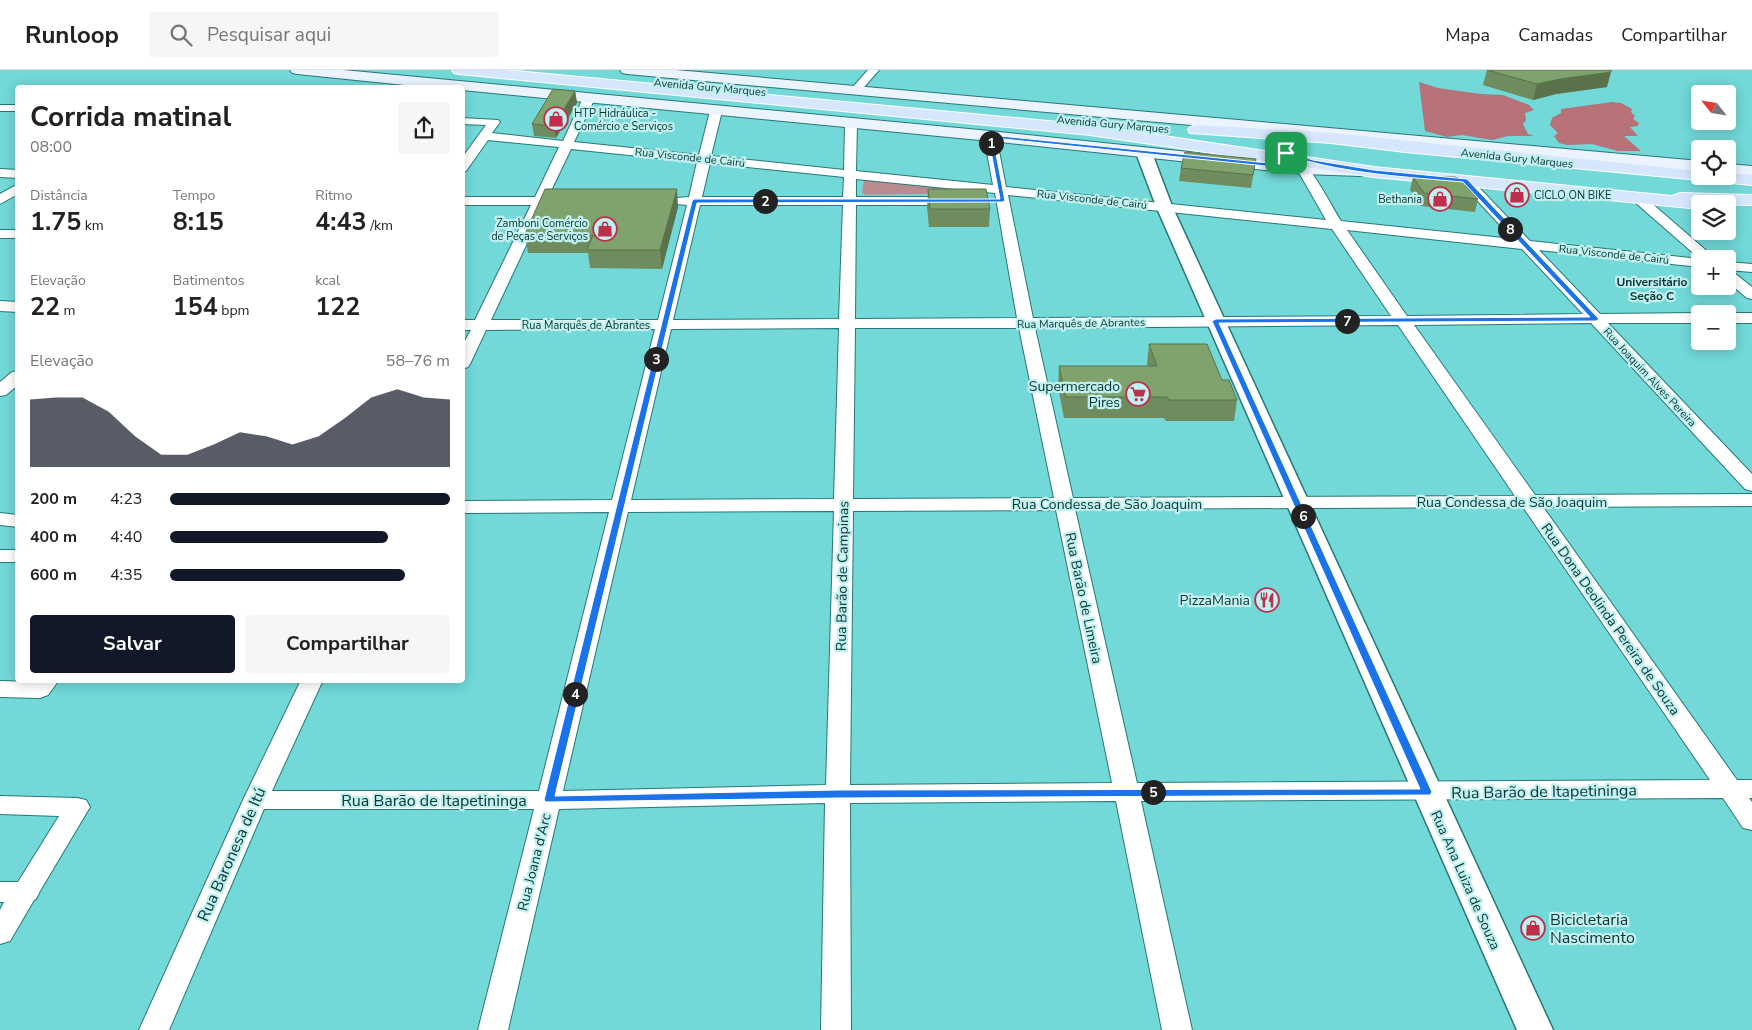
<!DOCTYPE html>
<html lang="pt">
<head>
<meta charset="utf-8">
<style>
  :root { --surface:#fff; --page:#f6f6f6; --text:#222; --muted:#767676; --line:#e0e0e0; --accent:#111827 }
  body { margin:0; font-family:"Nunito Sans",sans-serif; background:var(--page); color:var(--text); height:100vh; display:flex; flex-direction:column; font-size:19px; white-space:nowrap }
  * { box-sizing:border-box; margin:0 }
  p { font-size:16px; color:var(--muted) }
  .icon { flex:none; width:28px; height:28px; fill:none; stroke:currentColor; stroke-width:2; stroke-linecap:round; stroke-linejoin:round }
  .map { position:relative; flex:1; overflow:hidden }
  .details { position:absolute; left:15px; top:15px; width:450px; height:598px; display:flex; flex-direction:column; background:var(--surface); border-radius:5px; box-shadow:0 2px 12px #0003 }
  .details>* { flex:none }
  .needle { width:32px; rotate:300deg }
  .buttons { position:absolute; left:1691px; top:15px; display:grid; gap:10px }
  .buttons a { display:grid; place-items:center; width:45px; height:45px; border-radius:5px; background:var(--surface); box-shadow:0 2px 12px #0003; font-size:25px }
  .pin { position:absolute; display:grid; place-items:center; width:42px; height:42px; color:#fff; margin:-21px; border-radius:10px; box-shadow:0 2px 8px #0006 }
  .km { position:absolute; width:25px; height:25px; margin:-12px; border-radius:50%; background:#222; color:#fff; font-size:14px; line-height:25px; text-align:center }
  .round { display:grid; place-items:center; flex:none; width:52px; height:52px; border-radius:5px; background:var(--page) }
  .overview { display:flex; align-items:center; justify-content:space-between; height:85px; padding:0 15px }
  h1 { font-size:28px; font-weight:700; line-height:38px }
  .stats { display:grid; grid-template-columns:repeat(3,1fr); gap:8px; height:85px; padding:5px 15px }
  .stats div { display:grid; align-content:center }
  .stats b { font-size:25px; font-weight:700 }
  .stats small { font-size:14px; font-weight:400 }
  .stats p { font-size:14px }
  .chart { height:140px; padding:10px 15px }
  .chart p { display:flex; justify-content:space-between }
  .chart svg { width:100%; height:90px; margin-top:5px; fill:var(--accent); opacity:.7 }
  .cta { display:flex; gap:10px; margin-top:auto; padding:10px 15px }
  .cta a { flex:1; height:58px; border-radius:5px; background:var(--accent); color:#fff; font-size:20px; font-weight:700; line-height:58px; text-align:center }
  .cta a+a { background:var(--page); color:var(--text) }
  ul { padding:0 15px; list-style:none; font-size:16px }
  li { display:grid; grid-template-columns:80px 60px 1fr; align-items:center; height:38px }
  li i { height:12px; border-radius:6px; background:var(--accent) }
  header { display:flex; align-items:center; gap:30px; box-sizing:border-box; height:70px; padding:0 25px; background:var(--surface); border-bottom:1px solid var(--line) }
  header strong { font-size:24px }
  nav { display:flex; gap:28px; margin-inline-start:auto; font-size:18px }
  .search { width:350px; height:45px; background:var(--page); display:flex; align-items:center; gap:12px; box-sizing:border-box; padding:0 18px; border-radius:5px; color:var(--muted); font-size:19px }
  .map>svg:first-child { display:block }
</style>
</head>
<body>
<header>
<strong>Runloop</strong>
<div class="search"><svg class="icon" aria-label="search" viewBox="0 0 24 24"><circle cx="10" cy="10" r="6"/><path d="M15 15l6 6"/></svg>Pesquisar aqui</div>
<nav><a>Mapa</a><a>Camadas</a><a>Compartilhar</a></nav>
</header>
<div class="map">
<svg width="1752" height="960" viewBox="0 0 1752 960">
  <rect width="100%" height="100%" fill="#72d8d8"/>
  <polygon fill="#ba8c8f" points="864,109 987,121 989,123 866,125 862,123"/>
  <g fill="#b67278">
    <polygon points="1419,12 1438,18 1481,24 1503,25 1529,35 1534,40 1525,43 1526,50 1523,54 1528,64 1534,66 1508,66 1492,70 1462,65 1447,67 1425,61"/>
    <polygon points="1612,32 1621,33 1632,39 1631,42 1635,46 1633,49 1639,53 1638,56 1630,57 1638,66 1624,66 1641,81 1618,81 1592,74 1567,75 1559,73 1554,66 1558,63 1550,55 1552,48 1561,43 1561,39"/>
  </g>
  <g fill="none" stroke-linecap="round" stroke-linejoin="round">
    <g stroke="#277878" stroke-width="2">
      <g id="minor">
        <polygon points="868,0 879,0 859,23 851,23 850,21 851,19"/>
        <path d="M 589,25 L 595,28 L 574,72 L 699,85 L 710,41 L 716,38 L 722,41 L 711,86 L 844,100 L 845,53 L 851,50 L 857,53 L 856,101 L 993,115 L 984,66 L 990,62 L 996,66 L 1006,117 L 1326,150 L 1298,101 L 1280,83 L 1286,79 C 1306,84 1330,134 1341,151 L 1513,169 L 1461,113 L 1459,110 L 1465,106 L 1469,107 L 1530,171 L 1700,189 L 1629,127 L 1631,124 L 1641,124 L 1716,189 L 1700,189 L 1700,197 L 1539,180 L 1600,244 L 1700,243 L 1702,244 L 1700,244 L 1700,253 L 1608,253 L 1752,404 L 1752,421 L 1745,419 L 1591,253 L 1414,255 L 1535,425 L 1752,424 L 1752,436 L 1543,437 L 1737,710 L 1752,710 L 1752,728 L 1749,728 L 1752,732 L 1752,760 L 1743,758 L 1723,728 L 1141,731 L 1192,960 L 1162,960 L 1116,731 L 850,733 L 851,960 L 821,960 L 825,733 L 559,739 L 508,960 L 478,960 L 534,739 L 264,739 L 169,960 L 139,960 L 243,730 L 301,610 L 323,610 L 272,721 L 539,721 L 609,442 L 462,443 L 462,431 L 612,430 L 655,259 L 486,260 L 470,294 L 468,297 L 462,299 L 462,276 L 471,260 L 462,260 L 462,250 L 475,250 L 531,135 L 462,135 L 462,127 L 535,127 L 559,77 L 488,70 L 466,101 L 462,102 L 462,88 L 486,55 L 462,54 L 462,48 L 498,50 L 500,52 L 492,63 L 563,71 L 583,28 ZM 571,79 L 697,92 L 689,127 L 677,128 L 675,131 L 677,134 L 687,135 L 658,250 L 491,250 L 545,135 L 565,135 L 572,131 L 565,127 L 548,127 ZM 710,93 L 844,107 L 843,127 L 702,127 ZM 856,109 L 995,123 L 1017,248 L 855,249 L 856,135 L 955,135 L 962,131 L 955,127 L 856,127 ZM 1008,125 L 1332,159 L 1391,246 L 1033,248 ZM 700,135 L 843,135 L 839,249 L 673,250 ZM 1347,160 L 1522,179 L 1583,244 L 1407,246 ZM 1398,255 L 1515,426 L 1073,428 L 1035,258 ZM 839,258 L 834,429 L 631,430 L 671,259 ZM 855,258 L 1019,258 L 1054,428 L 853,429 ZM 1523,437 L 1710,710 L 1137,713 L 1075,439 ZM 1056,440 L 1112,713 L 850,715 L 853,441 ZM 834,441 L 826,715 L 563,721 L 628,442 Z"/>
        <rect x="0" y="35" width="18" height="6"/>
        <polygon points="0,99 18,100 18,108 0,107"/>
        <polygon points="18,114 18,124 0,134 0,124"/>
        <rect x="0" y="160" width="18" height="8"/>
        <polygon points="1728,192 1752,194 1752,202 1728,200"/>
        <polygon points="1728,201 1733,202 1752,217 1752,229 1747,228 1728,212"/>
        <polygon points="0,231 18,232 18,242 0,241"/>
        <polygon points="1728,243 1752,243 1752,253 1728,253 1726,244"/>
        <polygon points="18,301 18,315 6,325 0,326 0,312 12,302"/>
        <polygon points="0,443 18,445 18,457 0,455"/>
        <rect x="0" y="480" width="18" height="12"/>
        <polygon points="36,610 59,610 48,625 40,628 0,627 0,611 34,612"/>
        <polygon points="0,726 77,728 86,730 90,737 40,821 36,829 34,830 10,871 0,874 0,840 4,832 0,832 0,812 18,812 59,746 0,744"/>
      </g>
    </g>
    <g stroke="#277878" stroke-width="3">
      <polygon id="tertiary" points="1144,78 1149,80 1152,83 1172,136 1553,960 1517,960 1156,136 1136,83 1139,80"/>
    </g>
    <g stroke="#277878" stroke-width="2">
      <g id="secondary">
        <polygon points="290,0 343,0 990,61 1303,94 1360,96 1366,97 1369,101 1366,105 1360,106 1303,104 990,71 462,20 462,18 434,18 297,4 292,3"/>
        <polygon points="620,0 676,0 1700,91 1700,101 627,4 622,3"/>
        <polygon points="1728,94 1752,96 1752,106 1728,104"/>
      </g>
    </g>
    <g stroke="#fff" stroke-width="2">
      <g id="primary">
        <polygon points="452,0 505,0 1090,55 1374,97 1672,126 1680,123 1752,125 1752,135 1700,134 1700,139 1374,107 1090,65 459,4 454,3"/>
        <polygon points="1196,55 1331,63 1700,101 1700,106 1728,106 1728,103 1752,105 1752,115 1405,82 1331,73 1190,63 1188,60 1190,57"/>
      </g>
    </g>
    <use href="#minor" fill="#fff" fill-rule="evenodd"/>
    <use href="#tertiary" fill="#fff" fill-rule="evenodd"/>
    <use href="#secondary" fill="#eaf3fe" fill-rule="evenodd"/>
    <use href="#primary" fill="#d5e6fd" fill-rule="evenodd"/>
  </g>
  <g fill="#6e8c5e">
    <polygon points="1487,0 1607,17 1556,24 1533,30 1483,15"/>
    <polygon points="575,21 577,33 556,68 534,66 532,54"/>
    <polygon points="1256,89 1251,118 1179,111 1181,98"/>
    <polygon points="1413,107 1478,129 1475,142 1421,136 1410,120"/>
    <polygon points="928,119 990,139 989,157 929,157 927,137"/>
    <polygon points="678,137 662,199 590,198 588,183 528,183 525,164"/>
    <polygon points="1149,274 1222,310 1237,330 1234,351 1166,351 1164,348 1064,348 1058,317 1059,296 1148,296 1147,294"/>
  </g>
  <g fill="#5a724c">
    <polygon points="1611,2 1607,17 1556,24 1533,30 1537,14 1560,9"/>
    <polygon points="575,21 577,33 556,68 554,56"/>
    <polygon points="677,119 678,137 662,199 660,180"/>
  </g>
  <g fill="#80a36d" stroke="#5a724c">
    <polygon points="1487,0 1611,0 1611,2 1560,9 1537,14"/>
    <polygon points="553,19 575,21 554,56 532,54"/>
    <polygon points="1185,82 1256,89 1253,105 1181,98"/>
    <polygon points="1413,107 1455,107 1461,109 1478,129 1424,123"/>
    <polygon points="545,119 677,119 660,180 587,180 593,165 525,164"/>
    <polygon points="928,119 986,119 990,139 930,139"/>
    <polygon points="1149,274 1207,274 1222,310 1229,310 1237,330 1169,330 1167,327 1066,327 1059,296 1157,296"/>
  </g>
  <path fill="#1a73e8" stroke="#fff" fill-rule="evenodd" d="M 990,65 L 1298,96 L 1284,84 L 1286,82 L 1313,90 L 1374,100 L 1467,109 L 1599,249 L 1596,251 L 1219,253 L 1432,722 L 1430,725 L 838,728 L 546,732 L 544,730 L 692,131 L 694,129 L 1000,129 L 988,66 ZM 993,68 L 1305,100 L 1293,87 C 1348,104 1407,107 1463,112 L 1590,247 L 1216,249 L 1212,251 L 1420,719 L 838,720 L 555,726 L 697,133 L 1002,132 L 1005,131 Z"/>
  <defs>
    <g id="shop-ring" transform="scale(1.25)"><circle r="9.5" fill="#c1f0ef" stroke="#bf2f4b" stroke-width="1.5"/><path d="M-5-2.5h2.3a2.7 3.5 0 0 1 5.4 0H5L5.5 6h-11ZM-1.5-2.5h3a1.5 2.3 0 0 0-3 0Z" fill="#bf2f4b"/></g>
    <g id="supermarket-ring" transform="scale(1.25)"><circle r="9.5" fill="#c1f0ef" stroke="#bf2f4b" stroke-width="1.5"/><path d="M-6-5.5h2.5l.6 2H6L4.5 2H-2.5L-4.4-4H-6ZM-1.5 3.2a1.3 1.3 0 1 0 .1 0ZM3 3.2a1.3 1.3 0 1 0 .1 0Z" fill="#bf2f4b"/></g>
    <g id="restaurant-ring" transform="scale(1.25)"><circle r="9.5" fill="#c1f0ef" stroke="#bf2f4b" stroke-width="1.5"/><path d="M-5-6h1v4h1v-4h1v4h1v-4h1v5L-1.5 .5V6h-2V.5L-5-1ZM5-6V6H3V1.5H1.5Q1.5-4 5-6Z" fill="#bf2f4b"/></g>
  </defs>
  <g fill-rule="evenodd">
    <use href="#shop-ring" x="556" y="49"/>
    <use href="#shop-ring" x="1517" y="125"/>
    <use href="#shop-ring" x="1440" y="129"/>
    <use href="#shop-ring" x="605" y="159"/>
    <use href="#supermarket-ring" x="1138" y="324"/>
    <use href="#restaurant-ring" x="1267" y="530"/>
    <use href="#shop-ring" x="1533" y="858"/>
  </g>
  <g text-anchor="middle" stroke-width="4.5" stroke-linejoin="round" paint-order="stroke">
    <g font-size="11" fill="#073636" stroke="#c1f0ef">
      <text transform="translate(710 17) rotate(5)" y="4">Avenida Gury Marques</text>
      <text transform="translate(1113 54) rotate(5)" y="4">Avenida Gury Marques</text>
      <text transform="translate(690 87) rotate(6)" y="4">Rua Visconde de Cairú</text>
      <text transform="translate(1517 88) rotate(6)" y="4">Avenida Gury Marques</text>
      <text transform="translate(1092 129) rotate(6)" y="4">Rua Visconde de Cairú</text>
      <text transform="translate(1614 184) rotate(6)" y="4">Rua Visconde de Cairú</text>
      <text transform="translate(1081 253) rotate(-1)" y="4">Rua Marquês de Abrantes</text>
      <text x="586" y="259">Rua Marquês de Abrantes</text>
      <text transform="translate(1650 307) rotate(47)" y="4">Rua Joaquim Alves Pereira</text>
    </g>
    <g font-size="11" fill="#073636" stroke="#c1f0ef" text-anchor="start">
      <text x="574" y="47">HTP Hidráulica -<tspan x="574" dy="13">Comércio e Serviços</tspan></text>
      <text x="1534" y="129">CICLO ON BIKE</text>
      <text x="1422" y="133" text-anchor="end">Bethania</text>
      <text x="588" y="157" text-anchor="end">Zamboni Comércio<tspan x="588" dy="13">de Peças e Serviços</tspan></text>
    </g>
    <g font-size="12" font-weight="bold" fill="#073636" stroke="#c1f0ef">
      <text x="1652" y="216">Universitário<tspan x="1652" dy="14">Seção C</tspan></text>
    </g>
    <g font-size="14" fill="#073636" stroke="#c1f0ef" text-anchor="end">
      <text x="1120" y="321">Supermercado<tspan x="1120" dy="16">Pires</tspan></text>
      <text x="1250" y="535">PizzaMania</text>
    </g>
    <g font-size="14" fill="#073636" stroke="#c1f0ef">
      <text x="1512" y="437">Rua Condessa de São Joaquim</text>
      <text x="1107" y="439">Rua Condessa de São Joaquim</text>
      <text transform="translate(842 506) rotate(-89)" y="5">Rua Barão de Campinas</text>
      <text transform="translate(1084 528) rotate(78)" y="5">Rua Barão de Limeira</text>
      <text transform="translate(1611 549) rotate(55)" y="5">Rua Dona Deolinda Pereira de Souza</text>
      <text transform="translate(534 792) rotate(-76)" y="5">Rua Joana d'Arc</text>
      <text transform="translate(1466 810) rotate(66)" y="5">Rua Ana Luiza de Souza</text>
    </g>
    <g font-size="16" fill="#073636" stroke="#c1f0ef">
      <text transform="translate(1544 721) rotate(-1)" y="6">Rua Barão de Itapetininga</text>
      <text x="434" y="736">Rua Barão de Itapetininga</text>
      <text transform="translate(231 784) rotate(-66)" y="6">Rua Baronesa de Itú</text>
    </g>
    <g font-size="16" fill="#073636" stroke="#c1f0ef" text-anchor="start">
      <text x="1550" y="855">Bicicletaria<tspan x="1550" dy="18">Nascimento</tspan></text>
    </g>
  </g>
</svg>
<div class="buttons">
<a><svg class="needle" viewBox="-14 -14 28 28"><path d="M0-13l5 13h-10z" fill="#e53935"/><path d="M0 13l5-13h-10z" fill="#767676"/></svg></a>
<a><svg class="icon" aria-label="locate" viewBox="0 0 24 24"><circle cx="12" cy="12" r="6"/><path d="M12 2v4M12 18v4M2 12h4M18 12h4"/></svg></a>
<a><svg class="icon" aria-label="layers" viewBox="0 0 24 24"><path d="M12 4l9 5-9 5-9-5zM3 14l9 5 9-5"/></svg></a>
<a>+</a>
<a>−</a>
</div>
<div class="pin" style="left:1286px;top:83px;background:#1e9e55"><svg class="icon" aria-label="arrive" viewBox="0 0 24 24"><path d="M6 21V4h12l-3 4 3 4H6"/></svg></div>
<b class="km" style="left:991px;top:73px">1</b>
<b class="km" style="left:765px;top:131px">2</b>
<b class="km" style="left:656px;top:289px">3</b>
<b class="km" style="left:575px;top:624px">4</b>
<b class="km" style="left:1153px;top:722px">5</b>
<b class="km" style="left:1303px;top:446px">6</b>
<b class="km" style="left:1347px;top:251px">7</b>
<b class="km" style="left:1510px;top:159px">8</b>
<section class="details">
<div class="overview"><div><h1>Corrida matinal</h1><p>08:00</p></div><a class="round"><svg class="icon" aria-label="share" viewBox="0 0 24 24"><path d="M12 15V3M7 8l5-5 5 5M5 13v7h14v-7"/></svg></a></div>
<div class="stats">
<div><p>Distância</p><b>1.75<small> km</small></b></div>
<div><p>Tempo</p><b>8:15</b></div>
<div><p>Ritmo</p><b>4:43<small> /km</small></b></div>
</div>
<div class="stats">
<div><p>Elevação</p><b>22<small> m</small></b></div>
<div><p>Batimentos</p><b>154<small> bpm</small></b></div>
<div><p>kcal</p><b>122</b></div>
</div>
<div class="chart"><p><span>Elevação</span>58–76 m</p>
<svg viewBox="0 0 160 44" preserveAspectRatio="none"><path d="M0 44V11L10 10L20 10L30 17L40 29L50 38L60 38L70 33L80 27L90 29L100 33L110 29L120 20L130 10L140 6L150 10L160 11V44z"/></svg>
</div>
<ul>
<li><b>200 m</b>4:23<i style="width:100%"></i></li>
<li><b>400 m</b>4:40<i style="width:78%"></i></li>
<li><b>600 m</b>4:35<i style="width:84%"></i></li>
</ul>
<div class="cta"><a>Salvar</a><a>Compartilhar</a></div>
</section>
</div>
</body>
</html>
